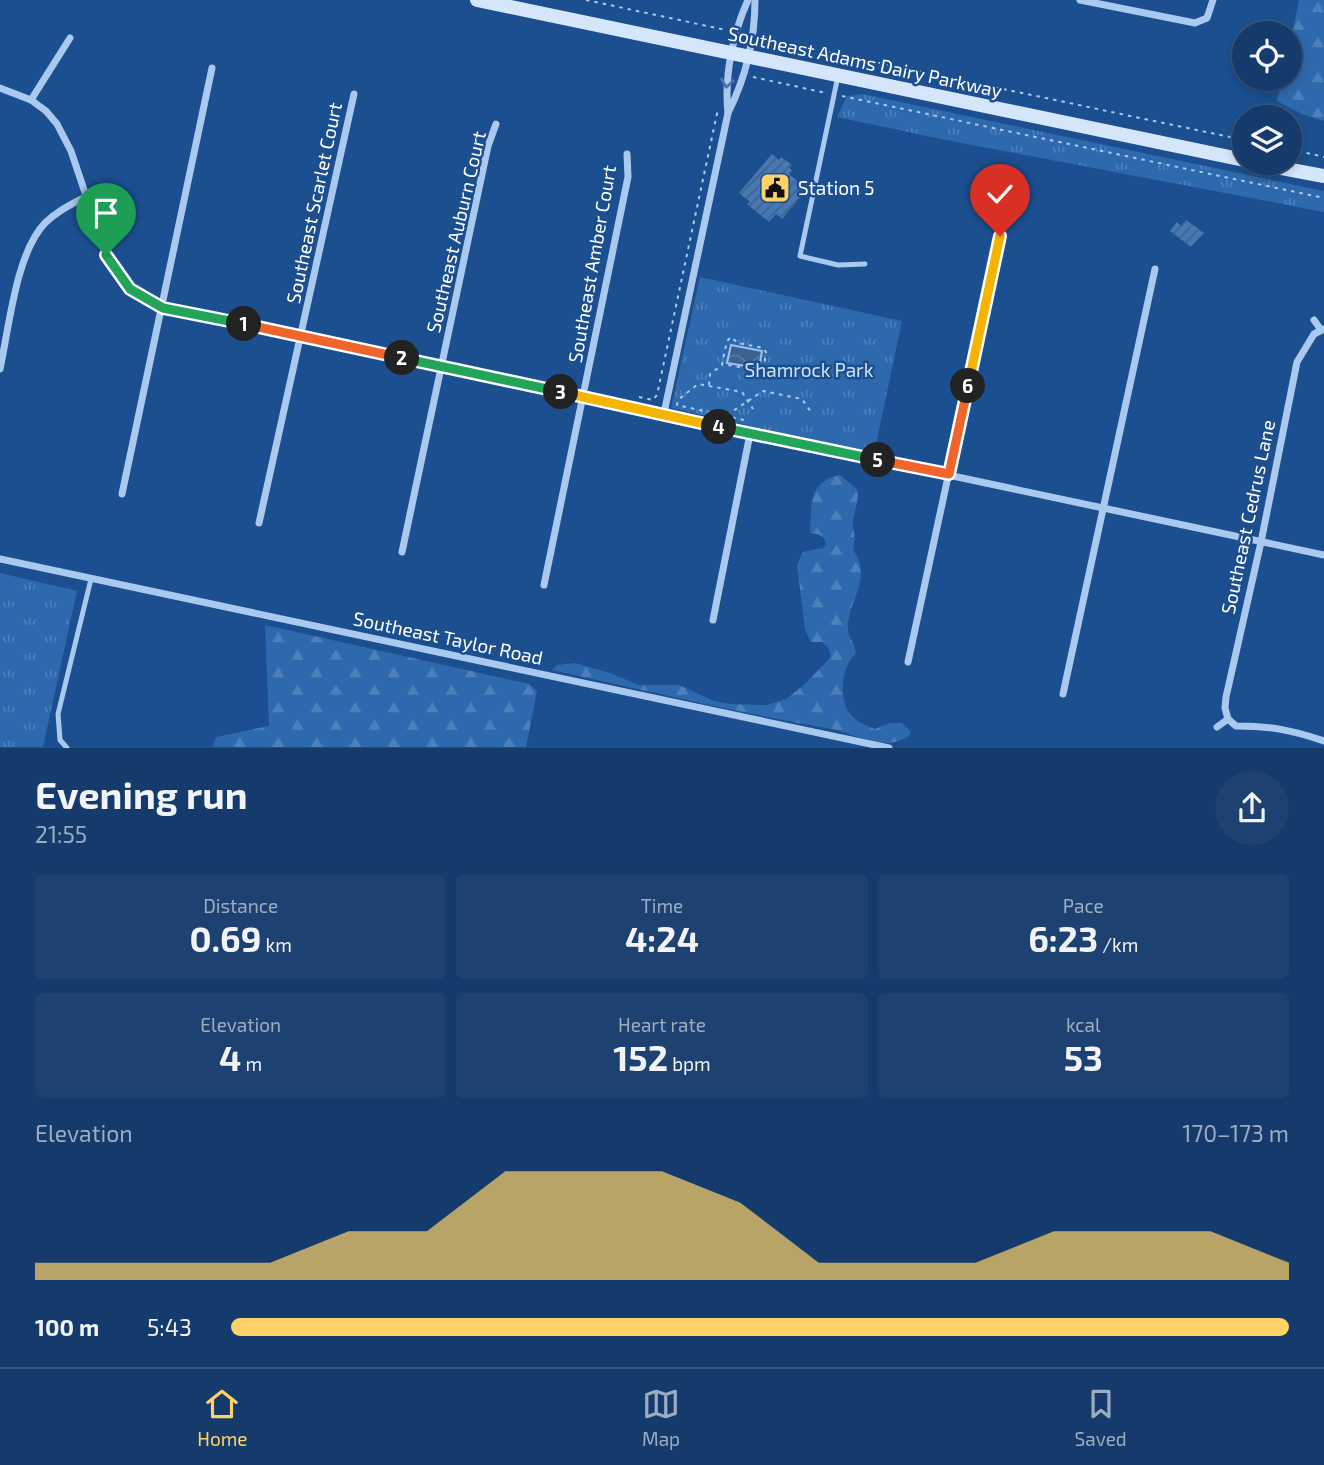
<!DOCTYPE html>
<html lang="en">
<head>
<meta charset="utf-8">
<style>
  :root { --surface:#143b6b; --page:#1d4271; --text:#f1f3f6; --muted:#9dadc1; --line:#33557e; --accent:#ffd166 }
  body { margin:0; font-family:"Exo 2",sans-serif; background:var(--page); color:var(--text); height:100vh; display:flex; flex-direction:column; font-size:26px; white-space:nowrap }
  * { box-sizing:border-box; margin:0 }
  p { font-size:23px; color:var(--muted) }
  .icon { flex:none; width:38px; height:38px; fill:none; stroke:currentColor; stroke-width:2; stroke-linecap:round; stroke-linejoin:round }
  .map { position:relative; height:748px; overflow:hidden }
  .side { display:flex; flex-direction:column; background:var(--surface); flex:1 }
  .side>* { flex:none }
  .buttons { position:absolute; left:1232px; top:21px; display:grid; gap:14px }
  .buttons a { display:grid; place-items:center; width:70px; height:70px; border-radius:50%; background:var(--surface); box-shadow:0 4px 10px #0003,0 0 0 2px var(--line); font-size:35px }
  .pin { position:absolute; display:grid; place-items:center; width:60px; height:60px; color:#fff; margin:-72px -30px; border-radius:50% 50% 50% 0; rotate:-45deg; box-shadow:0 0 7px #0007 }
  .pin .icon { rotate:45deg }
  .km { position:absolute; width:35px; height:35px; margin:-18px; border-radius:50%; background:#222; color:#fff; font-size:19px; line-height:35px; text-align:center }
  .round { display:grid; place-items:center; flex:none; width:74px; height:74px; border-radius:37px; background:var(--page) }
  .headline { display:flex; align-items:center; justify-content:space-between; height:119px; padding:0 35px }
  h1 { font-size:38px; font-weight:700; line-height:52px }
  .metrics { display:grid; grid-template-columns:repeat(3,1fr); gap:10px; height:119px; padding:7px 35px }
  .metrics div { display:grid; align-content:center; border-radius:7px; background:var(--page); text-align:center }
  .metrics b { font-size:35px; font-weight:700 }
  .metrics small { font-size:19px; font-weight:400 }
  .metrics p { font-size:19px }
  .chart { height:196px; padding:14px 35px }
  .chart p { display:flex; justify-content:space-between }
  .chart svg { width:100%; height:126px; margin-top:7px; fill:var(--accent); opacity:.7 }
  ul { padding:0 35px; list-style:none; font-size:23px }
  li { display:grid; grid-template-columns:112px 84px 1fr; align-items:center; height:52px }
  li i { height:18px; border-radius:9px; background:var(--accent) }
  .tabs { display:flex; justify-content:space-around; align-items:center; height:98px; border-top:2px solid var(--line); background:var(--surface); font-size:19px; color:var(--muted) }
  .tabs a { display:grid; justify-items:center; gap:4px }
  .tabs .selected { color:var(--accent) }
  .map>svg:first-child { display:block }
</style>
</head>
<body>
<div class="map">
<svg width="1324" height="748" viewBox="0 0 1324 748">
  <defs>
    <pattern id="grass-tufts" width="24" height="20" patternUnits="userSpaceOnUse" patternTransform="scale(1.75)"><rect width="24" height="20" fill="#2e69ad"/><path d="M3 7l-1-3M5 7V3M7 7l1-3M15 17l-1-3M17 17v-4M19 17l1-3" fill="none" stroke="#4d80b9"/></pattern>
    <pattern id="forest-firs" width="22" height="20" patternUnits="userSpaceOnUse" patternTransform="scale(1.75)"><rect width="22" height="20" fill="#2e69ad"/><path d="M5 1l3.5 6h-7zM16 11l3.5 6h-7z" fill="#4d80b9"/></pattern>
    <pattern id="water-waves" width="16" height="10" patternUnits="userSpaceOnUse" patternTransform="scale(1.75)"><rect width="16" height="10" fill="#3c6290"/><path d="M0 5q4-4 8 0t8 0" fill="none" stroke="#597aa1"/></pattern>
    <pattern id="building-hatch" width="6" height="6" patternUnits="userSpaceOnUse" patternTransform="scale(1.75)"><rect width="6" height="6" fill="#4478b7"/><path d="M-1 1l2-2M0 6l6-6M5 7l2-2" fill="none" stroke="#486282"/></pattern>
  </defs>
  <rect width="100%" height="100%" fill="#1b4f8f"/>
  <g fill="url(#grass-tufts)">
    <polygon points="862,94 1324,191 1324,212 941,139 837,117 847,96"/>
    <polygon points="700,277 902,321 874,454 671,408"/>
    <polygon points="0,573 77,591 43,747 0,747"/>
  </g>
  <g fill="url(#forest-firs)">
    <polygon points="1299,0 1324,0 1324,121 1302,114 1277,101 1282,79 1290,79 1290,44"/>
    <path d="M 840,475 L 858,490 C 859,502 852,517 853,526 C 855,537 855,538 853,550 C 874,580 847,600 848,629 C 848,638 855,642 856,654 C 841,665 838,700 851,715 C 858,722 866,726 875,729 L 889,723 L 902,723 L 910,731 L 910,735 C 905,739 897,742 890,743 C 871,744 851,733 832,729 C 738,713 645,690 552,670 L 557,665 L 575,663 L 610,673 L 639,685 L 679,685 L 714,701 L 730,704 L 767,705 L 786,699 L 804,685 L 830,658 C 831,650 828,647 822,642 L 811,642 L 805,630 L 797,565 L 803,552 L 823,548 L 826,544 C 825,535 818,534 810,533 C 812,506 807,482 840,475 Z"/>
    <polygon points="265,625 529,684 537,691 526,747 213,747 216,737 269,726"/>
  </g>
  <polygon fill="url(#water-waves)" stroke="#9cc4f0" stroke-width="2" points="731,345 762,351 759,368 727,363"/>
  <g fill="url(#building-hatch)">
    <polygon points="772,154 779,160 781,157 792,165 789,168 792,170 789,174 807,189 782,219 776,214 769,222 747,204 750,202 739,193"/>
    <polygon points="994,179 998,190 993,192 994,196 991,198 992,201 977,205 973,193 976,192 974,186"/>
    <polygon points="1186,220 1204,233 1191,247 1170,231 1177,222 1181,226"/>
  </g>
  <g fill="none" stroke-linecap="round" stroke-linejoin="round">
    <g stroke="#a9c9ee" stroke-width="2" stroke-dasharray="3.5 5" stroke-linecap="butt">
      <polyline points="586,0 726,30"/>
      <polyline points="762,38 1244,140"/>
      <polyline points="753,77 826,93"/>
      <polyline points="842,96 1324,198"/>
      <polyline points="1290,149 1324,157"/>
      <polyline points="709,385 710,374 722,365 722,364 727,341 731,337 738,343 763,348 766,352 764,367 758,370 722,364"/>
      <polyline points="639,397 653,400 657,395 718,109"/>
      <polyline points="727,415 763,391 802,399 811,412"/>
      <polyline points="744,420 677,405 678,400 698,384 742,392 753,409"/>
    </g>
    <g stroke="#a9c9ee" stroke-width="5">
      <polyline points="838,76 800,256 838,265 865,264"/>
      <polyline points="67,748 60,740 58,714 91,579"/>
    </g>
    <g stroke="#a9c9ee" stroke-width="7">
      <polyline points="1080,0 1195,23 1207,18 1213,0"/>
      <polyline points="0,88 31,100 46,111 57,124 71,151 106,255 129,289 163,308 1324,555"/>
      <polyline points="31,100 70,38"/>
      <path d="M 728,113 C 724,76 733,33 748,0"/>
      <polyline points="1314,320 1321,330"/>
      <path d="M 0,369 C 9,328 16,253 45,223 C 57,211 72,204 87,196"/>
      <path d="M 664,413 L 728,113 C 746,77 755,41 755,0"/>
      <polyline points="122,494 212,68"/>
      <polyline points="259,523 354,94"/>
      <polyline points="402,552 488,146 496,124"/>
      <polyline points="0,559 889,748"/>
      <polyline points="544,585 628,177 627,154"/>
      <polyline points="713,620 750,434"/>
      <polyline points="908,662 1000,236"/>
      <polyline points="1063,694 1155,269"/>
      <polyline points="1228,719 1225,708 1226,697 1261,542 1297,362 1314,334 1324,329"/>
      <path d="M 1228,719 L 1236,726 C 1270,726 1292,730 1324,741"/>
      <polyline points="1217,727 1228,719"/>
    </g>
    <g stroke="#d6e6fa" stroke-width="14">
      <polyline points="477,0 1244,160"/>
      <polyline points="1255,163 1324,176"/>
    </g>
  </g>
  <defs><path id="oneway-chevron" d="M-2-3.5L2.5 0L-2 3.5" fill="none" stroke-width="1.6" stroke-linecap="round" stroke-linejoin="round" transform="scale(1.75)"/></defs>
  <use stroke="#4674ac" href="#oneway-chevron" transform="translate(727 83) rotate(98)"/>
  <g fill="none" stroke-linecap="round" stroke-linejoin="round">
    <g stroke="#fff" stroke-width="14">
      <polyline id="split-1" points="106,255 130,289 163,308 244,324"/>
    </g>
    <g stroke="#fff" stroke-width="14">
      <polyline id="split-2" points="244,324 402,358"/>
    </g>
    <g stroke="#fff" stroke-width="14">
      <polyline id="split-3" points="402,358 561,392"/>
    </g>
    <g stroke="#fff" stroke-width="14">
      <polyline id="split-4" points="561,392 719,427"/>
    </g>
    <g stroke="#fff" stroke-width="14">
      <polyline id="split-5" points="719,427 878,460"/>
    </g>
    <g stroke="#fff" stroke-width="14">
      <polyline id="split-6" points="878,460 949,474 968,386"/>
    </g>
    <g stroke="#fff" stroke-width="14">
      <polyline id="split-7" points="968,386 1000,236"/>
    </g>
    <use href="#split-1" stroke="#22a559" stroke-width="9"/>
    <use href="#split-2" stroke="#f0652b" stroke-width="9"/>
    <use href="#split-3" stroke="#22a559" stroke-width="9"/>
    <use href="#split-4" stroke="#f5b400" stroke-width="9"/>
    <use href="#split-5" stroke="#22a559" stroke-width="9"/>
    <use href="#split-6" stroke="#f0652b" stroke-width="9"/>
    <use href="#split-7" stroke="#f5b400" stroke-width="9"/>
  </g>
  <defs>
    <g id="civic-square" transform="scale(1.575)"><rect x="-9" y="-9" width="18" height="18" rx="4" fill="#ffd166" stroke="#1b4f8f"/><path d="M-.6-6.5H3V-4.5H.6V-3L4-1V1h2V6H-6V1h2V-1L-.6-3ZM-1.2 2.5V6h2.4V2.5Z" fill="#111"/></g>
  </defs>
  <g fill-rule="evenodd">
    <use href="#civic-square" x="775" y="188"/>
  </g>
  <g text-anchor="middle" stroke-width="5" stroke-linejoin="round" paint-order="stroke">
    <g font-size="19" fill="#fff" stroke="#1b4f8f">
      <text transform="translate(865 62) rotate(12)" y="7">Southeast Adams Dairy Parkway</text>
      <text transform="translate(314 203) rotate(-78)" y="7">Southeast Scarlet Court</text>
      <text transform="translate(456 232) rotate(-77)" y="7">Southeast Auburn Court</text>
      <text transform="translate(592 264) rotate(-80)" y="7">Southeast Amber Court</text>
      <text transform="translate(1248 517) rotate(-78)" y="7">Southeast Cedrus Lane</text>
      <text transform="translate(448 638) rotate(12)" y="7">Southeast Taylor Road</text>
    </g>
    <g font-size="19" fill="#fff" stroke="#1b4f8f" text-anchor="start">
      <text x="798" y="195">Station 5</text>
    </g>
    <g font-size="19" fill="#cfe3fa" stroke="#1b4f8f">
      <text x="809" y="377">Shamrock Park</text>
    </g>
  </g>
</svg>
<div class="buttons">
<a><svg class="icon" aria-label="locate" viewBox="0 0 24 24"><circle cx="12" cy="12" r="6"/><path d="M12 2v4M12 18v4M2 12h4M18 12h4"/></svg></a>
<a><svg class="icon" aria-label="layers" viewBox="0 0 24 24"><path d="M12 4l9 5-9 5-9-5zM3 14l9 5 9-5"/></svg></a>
</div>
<div class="pin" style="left:106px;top:255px;background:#1e9e55"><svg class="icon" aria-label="arrive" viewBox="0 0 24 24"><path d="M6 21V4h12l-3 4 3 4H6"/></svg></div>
<div class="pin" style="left:1000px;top:236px;background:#d93025"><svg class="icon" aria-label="check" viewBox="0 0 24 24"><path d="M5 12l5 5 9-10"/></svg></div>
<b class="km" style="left:244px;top:324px">1</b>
<b class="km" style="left:402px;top:358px">2</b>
<b class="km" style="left:561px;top:392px">3</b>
<b class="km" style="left:719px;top:427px">4</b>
<b class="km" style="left:878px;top:460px">5</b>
<b class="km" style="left:968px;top:386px">6</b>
</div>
<section class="side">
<div class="headline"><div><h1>Evening run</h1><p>21:55</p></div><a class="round"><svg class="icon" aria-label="share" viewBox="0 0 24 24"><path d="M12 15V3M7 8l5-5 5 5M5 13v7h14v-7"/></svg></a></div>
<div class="metrics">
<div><p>Distance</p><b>0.69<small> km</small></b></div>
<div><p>Time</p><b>4:24</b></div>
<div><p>Pace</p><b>6:23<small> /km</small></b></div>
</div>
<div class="metrics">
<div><p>Elevation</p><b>4<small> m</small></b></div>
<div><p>Heart rate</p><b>152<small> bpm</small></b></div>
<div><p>kcal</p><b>53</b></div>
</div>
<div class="chart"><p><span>Elevation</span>170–173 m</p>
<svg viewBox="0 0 160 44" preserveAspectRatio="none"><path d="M0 44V38L10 38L20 38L30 38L40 27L50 27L60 6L70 6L80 6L90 17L100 38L110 38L120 38L130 27L140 27L150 27L160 38V44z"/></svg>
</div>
<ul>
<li><b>100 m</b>5:43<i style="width:100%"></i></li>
</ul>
</section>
<nav class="tabs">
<a class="selected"><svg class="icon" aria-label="home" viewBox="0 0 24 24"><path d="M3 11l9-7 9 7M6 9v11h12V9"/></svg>Home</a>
<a><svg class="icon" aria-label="map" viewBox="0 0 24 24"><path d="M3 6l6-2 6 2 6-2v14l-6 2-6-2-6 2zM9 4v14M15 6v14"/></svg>Map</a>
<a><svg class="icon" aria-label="saved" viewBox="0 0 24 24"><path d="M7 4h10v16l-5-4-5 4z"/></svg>Saved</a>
</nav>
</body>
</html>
